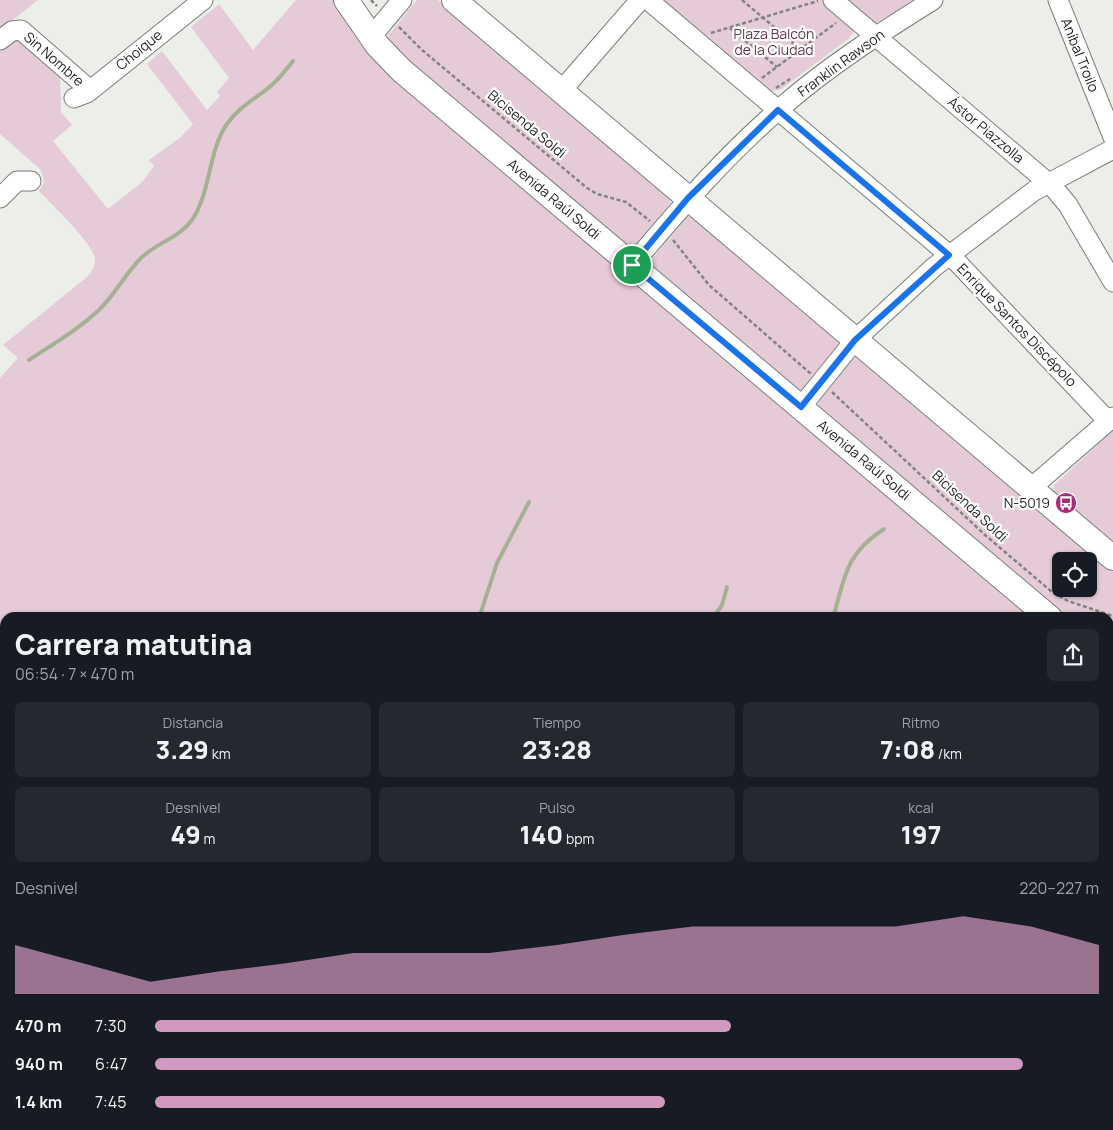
<!DOCTYPE html>
<html lang="es">
<head>
<meta charset="utf-8">
<style>
  :root { --surface:#171b24; --page:#242831; --text:#f1f3f6; --muted:#9ea1a6; --accent:#d299be }
  body { margin:0; font-family:Manrope,sans-serif; background:var(--page); color:var(--text); height:100vh; display:flex; flex-direction:column; font-size:19px; white-space:nowrap }
  * { box-sizing:border-box; margin:0 }
  p { font-size:16px; color:var(--muted) }
  .icon { flex:none; width:28px; height:28px; fill:none; stroke:currentColor; stroke-width:2; stroke-linecap:round; stroke-linejoin:round }
  .map { position:relative; flex:1; overflow:hidden }
  .drawer { position:absolute; left:0px; top:612px; width:1114px; height:518px; display:flex; flex-direction:column; background:var(--surface); border-radius:15px 15px 0 0; box-shadow:0 1px 4px #0004 }
  .drawer>* { flex:none }
  .controls { position:absolute; left:1052px; top:552px; display:grid; gap:10px }
  .controls a { display:grid; place-items:center; width:45px; height:45px; border-radius:8px; background:var(--surface); box-shadow:0 1px 4px #0004; font-size:25px }
  .pin { position:absolute; display:grid; place-items:center; width:42px; height:42px; color:#fff; margin:-21px; border:2px solid #fff; border-radius:50%; box-shadow:0 1px 5px #0007 }
  .round { display:grid; place-items:center; flex:none; width:52px; height:52px; border-radius:8px; background:var(--page) }
  .overview { display:flex; align-items:center; justify-content:space-between; height:85px; padding:0 15px }
  h1 { font-size:28px; font-weight:800; line-height:38px }
  .stats { display:grid; grid-template-columns:repeat(3,1fr); gap:8px; height:85px; padding:5px 15px }
  .stats div { display:grid; align-content:center; border-radius:8px; background:var(--page); text-align:center }
  .stats b { font-size:25px; font-weight:800 }
  .stats small { font-size:14px; font-weight:400 }
  .stats p { font-size:14px }
  .chart { height:140px; padding:10px 15px }
  .chart p { display:flex; justify-content:space-between }
  .chart svg { width:100%; height:90px; margin-top:5px; fill:var(--accent); opacity:.7 }
  ul { padding:0 15px; list-style:none; font-size:16px }
  li { display:grid; grid-template-columns:80px 60px 1fr; align-items:center; height:38px }
  li i { height:12px; border-radius:6px; background:var(--accent) }
  .map>svg:first-child { display:block }
</style>
</head>
<body>
<div class="map">
<svg width="1113" height="1130" viewBox="0 0 1113 1130">
  <rect width="100%" height="100%" fill="#eceee9"/>
  <g fill="#e5cbd7" fill-rule="evenodd">
    <polygon points="0,0 38,0 0,30"/>
    <path d="M 296,0 L 336,0 L 1036,617 L 5,618 L 5,688 L 0,688 L 0,378 L 18,358 L 3,345 L 87,277 C 91,272 95,267 95,260 C 95,245 51,204 39,191 L 44,182 L 41,170 L 0,134 L 0,49 L 16,38 L 60,75 L 61,112 L 72,125 L 53,141 L 108,209 L 142,182 L 154,166 L 149,160 L 181,137 L 193,124 L 147,64 L 162,51 L 207,110 L 220,96 L 217,92 L 229,78 L 191,27 L 219,4 L 253,50 Z"/>
    <polygon points="417,0 438,0 671,198 668,206 636,244 630,248 386,42 387,37"/>
    <polygon points="660,0 824,0 849,21 854,32 848,39 780,90 768,91"/>
    <polygon points="839,0 916,0 873,25"/>
    <polygon points="693,216 838,339 838,348 804,390 798,390 652,267 652,260 655,255 687,217"/>
    <path d="M 858,356 L 1113,569 L 1113,658 L 1109,654 L 1109,618 L 1065,617 L 821,411 L 818,408 L 819,400 L 851,359 ZM 1061,561 L 1089,561 L 1089,589 L 1061,589 Z"/>
    <polygon points="1113,431 1113,546 1052,492 1055,484"/>
    <polygon points="1109,679 1113,683 1113,1095 1109,1095"/>
  </g>
  <g fill="none" stroke-linecap="round" stroke-linejoin="round">
    <g stroke="#a6b095" stroke-width="4">
      <path d="M 29,360 C 53,344 79,329 100,309 C 116,293 125,274 141,258 C 156,243 179,238 192,220 C 211,192 208,151 227,124 C 238,108 253,100 267,89 C 277,82 285,71 293,61"/>
      <polyline points="479,618 497,563 529,502"/>
      <polyline points="713,618 722,605 727,587"/>
      <path d="M 833,618 C 845,577 845,554 884,529"/>
      <polyline points="1109,921 1113,922"/>
    </g>
    <g stroke="#7b7d78" stroke-width="21">
      <g id="minor">
        <polyline points="648,0 954,259 1108,421"/>
        <polyline points="833,0 1053,187 1068,205 1113,282"/>
        <polyline points="1058,0 1113,137"/>
        <polyline points="371,37 402,0"/>
        <polyline points="0,40 12,31 21,30 90,90"/>
        <polyline points="561,91 640,0"/>
        <polyline points="74,98 87,93 203,0"/>
        <polyline points="0,198 17,181 31,181"/>
        <path d="M 632,265 C 679,209 728,153 784,105 C 830,65 882,32 933,0"/>
        <polyline points="801,407 855,340 934,267 1034,191 1113,149"/>
        <polyline points="1031,488 1113,417"/>
        <polyline points="0,695 5,695"/>
        <polyline points="0,794 5,794"/>
        <polyline points="0,893 5,893"/>
        <polyline points="0,994 5,994"/>
        <polyline points="0,1096 5,1096"/>
        <polyline points="84,1130 84,1125"/>
      </g>
    </g>
    <g stroke="#7b7d78" stroke-width="26">
      <g id="major">
        <polyline points="346,0 377,45 401,70 1050,618"/>
        <polyline points="454,0 1113,558"/>
        <polyline points="1109,667 1113,670"/>
      </g>
    </g>
    <g stroke="#838481" stroke-width="2.5" stroke-dasharray="4 2.5" stroke-linecap="butt">
      <polyline points="371,0 377,6"/>
      <polyline points="742,0 800,49"/>
      <polyline points="399,27 422,50 587,188 597,194 626,202 650,221"/>
      <polyline points="730,28 777,67"/>
      <polyline points="711,33 818,1"/>
      <polyline points="762,78 836,23"/>
      <polyline points="776,88 790,79"/>
      <polyline points="673,240 709,285 811,374"/>
      <polyline points="832,392 985,535 1052,592 1068,601 1113,616"/>
    </g>
    <use href="#minor" stroke="#fff" stroke-width="19"/>
    <use href="#major" stroke="#fff" stroke-width="24"/>
  </g>
  <g fill="none" stroke-linecap="round" stroke-linejoin="round">
    <g stroke="#fff" stroke-width="10">
      <polygon id="route" points="778,110 949,255 855,340 801,407 632,265 688,198"/>
    </g>
    <use href="#route" stroke="#1a73e8" stroke-width="6"/>
  </g>
  <defs>
    <g id="bus-disc" transform="scale(1.125)"><circle r="9.5" fill="#ab2b79" stroke="#fff"/><path d="M-5-6H5V4H4V6H2V4H-2V6H-4V4H-5ZM-3.5-4V0h7V-4ZM-3.5 1.2v1.5H-2V1.2ZM2 1.2v1.5H3.5V1.2Z" fill="#fff"/></g>
  </defs>
  <g fill-rule="evenodd">
    <use href="#bus-disc" x="1066" y="503"/>
  </g>
  <g text-anchor="middle" stroke-width="4.5" stroke-linejoin="round" paint-order="stroke">
    <g font-size="14" fill="#61364d" stroke="#fff">
      <text x="774" y="39">Plaza Balcón<tspan x="774" dy="16">de la Ciudad</tspan></text>
    </g>
    <g font-size="14" fill="#1e1e1d" stroke="#fff">
      <text transform="translate(139 50) rotate(-39)" y="5">Choique</text>
      <text transform="translate(1080 55) rotate(68)" y="5">Aníbal Troilo</text>
      <text transform="translate(54 59) rotate(41)" y="5">Sin Nombre</text>
      <text transform="translate(841 63) rotate(-36)" y="5">Franklin Rawson</text>
      <text transform="translate(527 124) rotate(40)" y="5">Bicisenda Soldi</text>
      <text transform="translate(986 130) rotate(40)" y="5">Ástor Piazzolla</text>
      <text transform="translate(554 199) rotate(40)" y="5">Avenida Raúl Soldi</text>
      <text transform="translate(1017 325) rotate(46)" y="5">Enrique Santos Discépolo</text>
      <text transform="translate(864 460) rotate(40)" y="5">Avenida Raúl Soldi</text>
      <text transform="translate(970 506) rotate(43)" y="5">Bicisenda Soldi</text>
    </g>
    <g font-size="14" fill="#1e1e1d" stroke="#fff" text-anchor="end">
      <text x="1050" y="508">N-5019</text>
    </g>
  </g>
</svg>
<div class="controls">
<a><svg class="icon" aria-label="locate" viewBox="0 0 24 24"><circle cx="12" cy="12" r="6"/><path d="M12 2v4M12 18v4M2 12h4M18 12h4"/></svg></a>
</div>
<div class="pin" style="left:632px;top:265px;background:#1e9e55"><svg class="icon" aria-label="arrive" viewBox="0 0 24 24"><path d="M6 21V4h12l-3 4 3 4H6"/></svg></div>
<section class="drawer">
<div class="overview"><div><h1>Carrera matutina</h1><p>06:54 · 7 × 470 m</p></div><a class="round"><svg class="icon" aria-label="share" viewBox="0 0 24 24"><path d="M12 15V3M7 8l5-5 5 5M5 13v7h14v-7"/></svg></a></div>
<div class="stats">
<div><p>Distancia</p><b>3.29<small> km</small></b></div>
<div><p>Tiempo</p><b>23:28</b></div>
<div><p>Ritmo</p><b>7:08<small> /km</small></b></div>
</div>
<div class="stats">
<div><p>Desnivel</p><b>49<small> m</small></b></div>
<div><p>Pulso</p><b>140<small> bpm</small></b></div>
<div><p>kcal</p><b>197</b></div>
</div>
<div class="chart"><p><span>Desnivel</span>220–227 m</p>
<svg viewBox="0 0 160 44" preserveAspectRatio="none"><path d="M0 44V20L10 29L20 38L30 33L40 29L50 24L60 24L70 24L80 20L90 15L100 11L110 11L120 11L130 11L140 6L150 11L160 20V44z"/></svg>
</div>
<ul>
<li><b>470 m</b>7:30<i style="width:61%"></i></li>
<li><b>940 m</b>6:47<i style="width:92%"></i></li>
<li><b>1.4 km</b>7:45<i style="width:54%"></i></li>
</ul>
</section>
</div>
</body>
</html>
